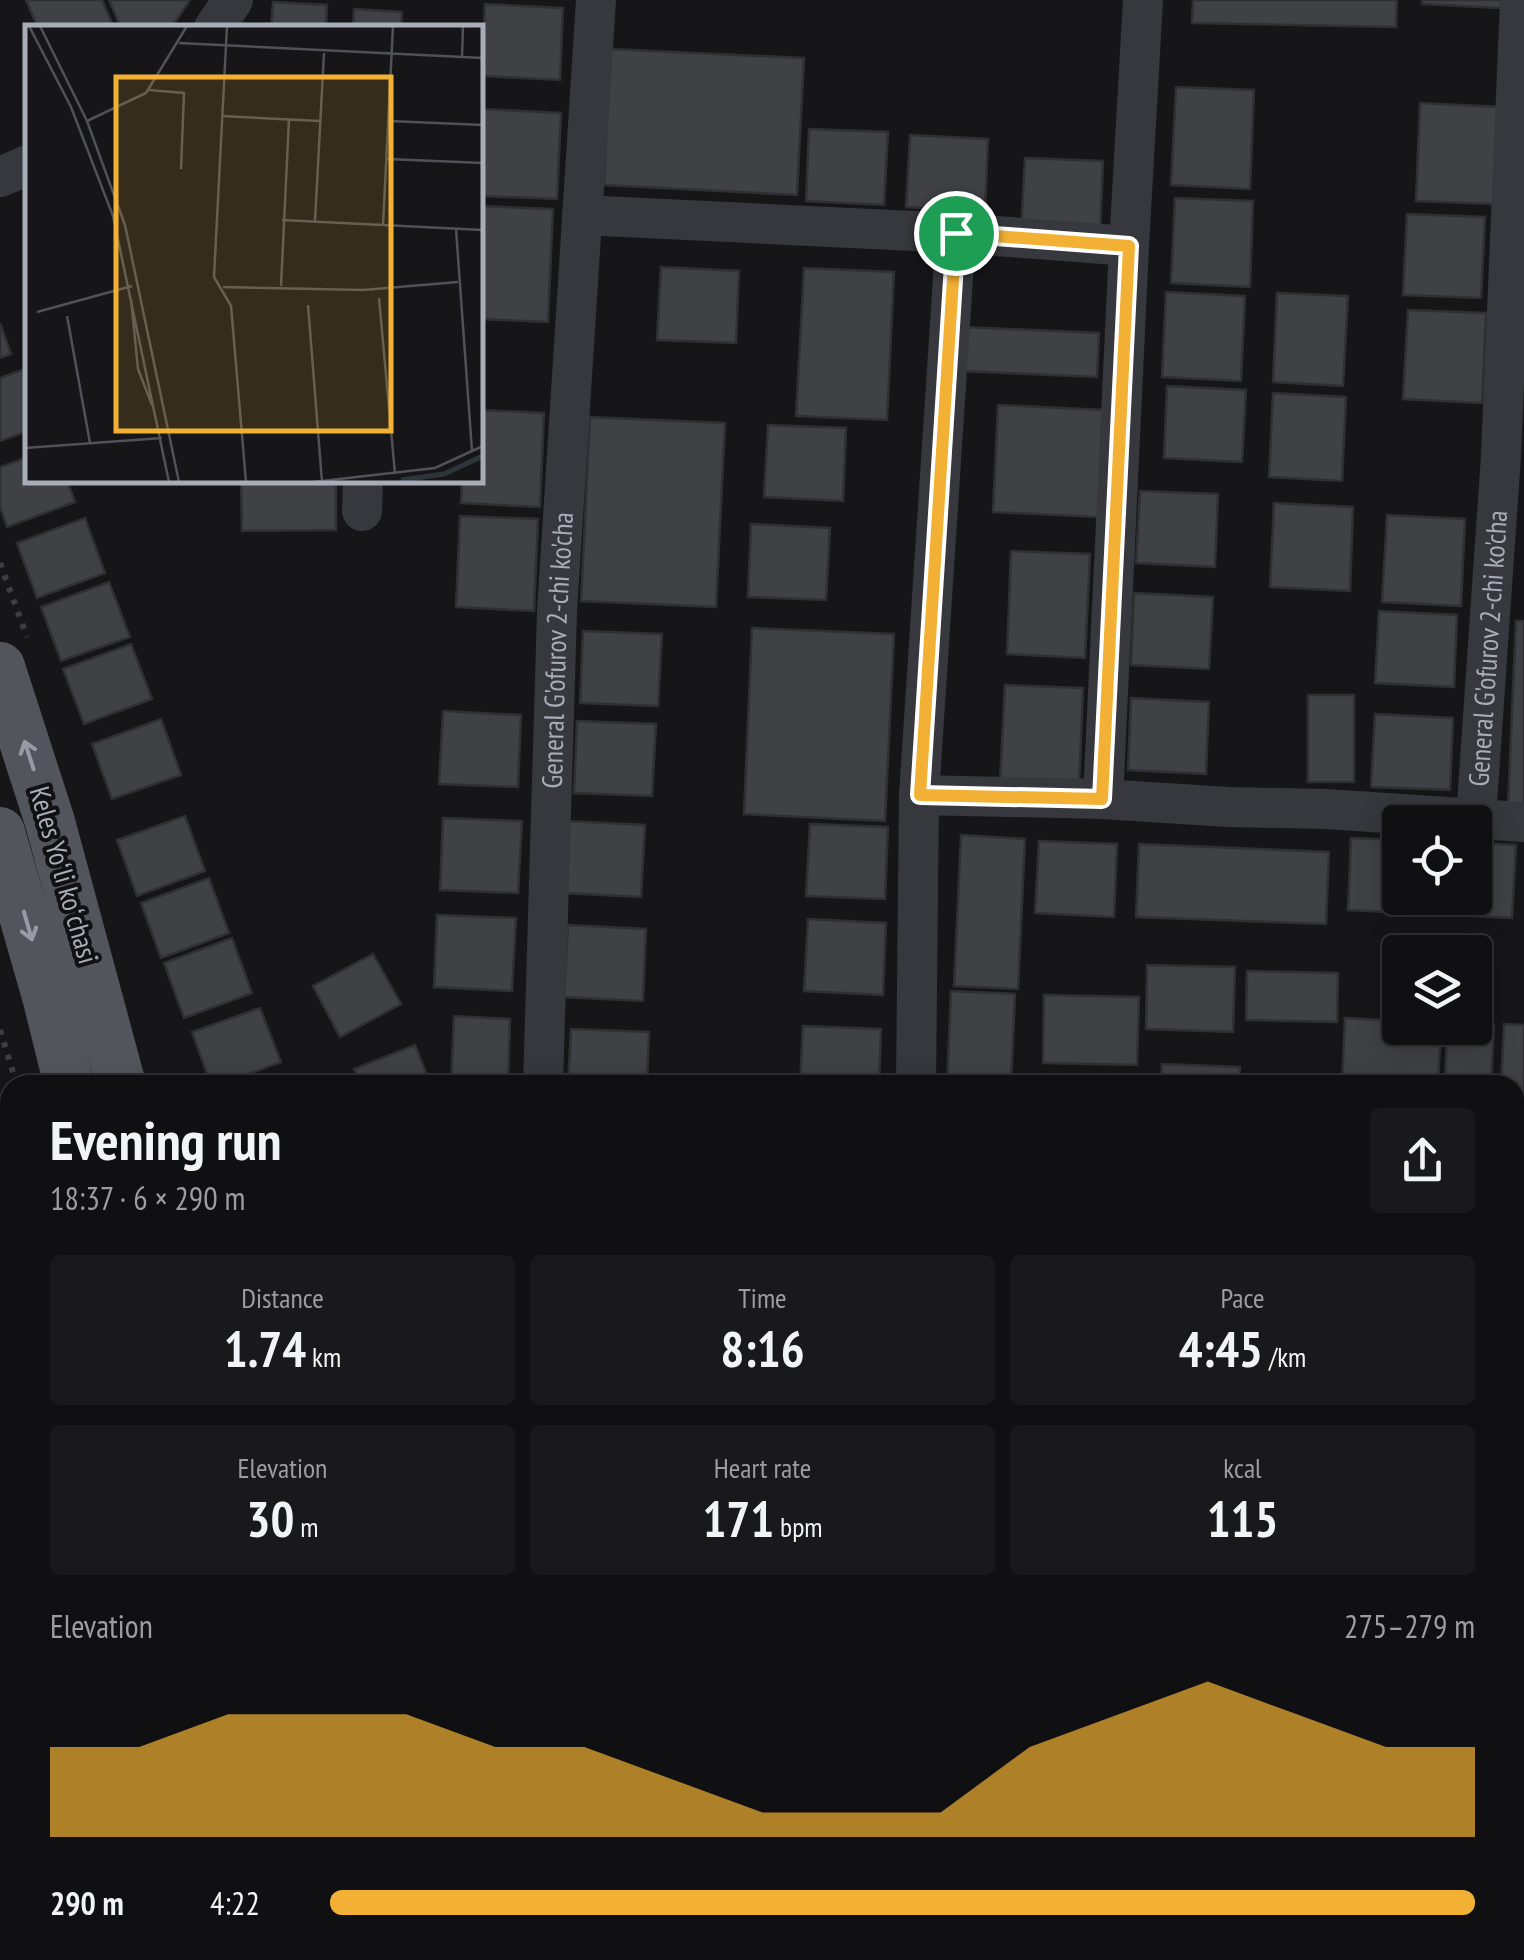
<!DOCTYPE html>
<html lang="en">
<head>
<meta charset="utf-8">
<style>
  :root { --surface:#101012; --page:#19191b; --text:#f1f3f6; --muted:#9c9d9f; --line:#303032; --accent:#f2b134 }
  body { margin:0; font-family:"PT Sans Narrow",sans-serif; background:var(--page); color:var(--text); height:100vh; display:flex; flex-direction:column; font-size:38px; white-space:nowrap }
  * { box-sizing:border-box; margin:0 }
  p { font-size:32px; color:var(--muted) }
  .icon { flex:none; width:55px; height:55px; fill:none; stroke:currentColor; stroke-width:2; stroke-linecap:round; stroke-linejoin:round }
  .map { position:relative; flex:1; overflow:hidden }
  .panel { position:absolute; left:0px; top:1075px; width:1525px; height:885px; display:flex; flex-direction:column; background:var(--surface); border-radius:30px 30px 0 0; box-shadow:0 5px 25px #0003,0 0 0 2px var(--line) }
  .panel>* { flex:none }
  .fabs { position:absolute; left:1382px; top:805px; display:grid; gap:20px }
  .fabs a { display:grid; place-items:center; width:110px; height:110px; border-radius:10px; background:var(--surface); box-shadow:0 5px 25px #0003,0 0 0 2px var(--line); font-size:50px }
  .pin { position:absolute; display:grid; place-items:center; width:85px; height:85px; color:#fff; margin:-42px; border:5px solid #fff; border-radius:50%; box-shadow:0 2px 10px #0007 }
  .round { display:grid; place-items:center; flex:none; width:105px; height:105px; border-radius:10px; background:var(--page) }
  .head { display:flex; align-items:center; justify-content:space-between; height:170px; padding:0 50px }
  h1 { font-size:55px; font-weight:700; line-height:75px }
  .figures { display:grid; grid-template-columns:repeat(3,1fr); gap:15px; height:170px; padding:10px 50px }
  .figures div { display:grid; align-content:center; border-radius:10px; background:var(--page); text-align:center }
  .figures b { font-size:50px; font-weight:700 }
  .figures small { font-size:28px; font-weight:400 }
  .figures p { font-size:28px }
  .chart { height:280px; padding:20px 50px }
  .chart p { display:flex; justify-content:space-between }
  .chart svg { width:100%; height:180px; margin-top:10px; fill:var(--accent); opacity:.7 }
  ul { padding:0 50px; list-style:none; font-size:32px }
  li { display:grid; grid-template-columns:160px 120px 1fr; align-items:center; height:75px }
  li i { height:25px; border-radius:12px; background:var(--accent) }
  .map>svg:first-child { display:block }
</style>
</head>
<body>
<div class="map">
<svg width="1524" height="1960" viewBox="0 0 1524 1960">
  <rect width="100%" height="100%" fill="#161618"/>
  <g fill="#404145" stroke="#303034" stroke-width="2.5">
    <polygon points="26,0 102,0 114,28 38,28"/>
    <polygon points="109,0 190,0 171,28 121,28"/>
    <polygon points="1193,0 1397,0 1396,27 1192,23"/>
    <polygon points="1422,0 1501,0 1500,8 1422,4"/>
    <polygon points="273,2 327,5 326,28 271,28"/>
    <polygon points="485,4 563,8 560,80 482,76"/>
    <polygon points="354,9 402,12 401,28 353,28"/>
    <polygon points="610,49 804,58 797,195 604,185"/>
    <polygon points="1176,87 1254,90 1250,189 1171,185"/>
    <polygon points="1420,103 1499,107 1494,204 1416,201"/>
    <polygon points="483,109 561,113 557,199 480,196"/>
    <polygon points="809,129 888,132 884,205 806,201"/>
    <polygon points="910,135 988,139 985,211 906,207"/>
    <polygon points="1025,158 1103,161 1100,234 1021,230"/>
    <polygon points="1175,198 1253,201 1250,287 1171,283"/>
    <polygon points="480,206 553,209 548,322 480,319"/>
    <polygon points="1407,214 1485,217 1481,298 1403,295"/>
    <polygon points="661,267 739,271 736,343 657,340"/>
    <polygon points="804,268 894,272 887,420 796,416"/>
    <polygon points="1166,292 1245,296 1241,381 1162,377"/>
    <polygon points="1277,293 1348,296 1343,386 1273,382"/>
    <polygon points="1408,310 1486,313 1482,403 1403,399"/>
    <polygon points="0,323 11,354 0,358"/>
    <polygon points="963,327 1099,333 1097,377 961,371"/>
    <polygon points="22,370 28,384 28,431 0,441 0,378"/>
    <polygon points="1167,386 1246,390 1242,462 1164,458"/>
    <polygon points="1273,393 1346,397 1342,481 1269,477"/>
    <polygon points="998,405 1103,410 1098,517 993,512"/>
    <polygon points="480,410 544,413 540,507 461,503 462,480 480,480"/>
    <polygon points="590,417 725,423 716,607 581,601"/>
    <polygon points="768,425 846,428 843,501 764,497"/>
    <polygon points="28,457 28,480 67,480 75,502 7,527 0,507 0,467"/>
    <polygon points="241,480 336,480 336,530 242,531"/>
    <polygon points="1140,491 1218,494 1215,567 1136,563"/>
    <polygon points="1274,503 1353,507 1350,591 1270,587"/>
    <polygon points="1387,515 1465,519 1461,606 1382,602"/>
    <polygon points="460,516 538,519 534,611 456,607"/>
    <polygon points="85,518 105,573 37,598 17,543"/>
    <polygon points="751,524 830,528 826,600 748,597"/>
    <polygon points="1011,551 1090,554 1085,658 1007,654"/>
    <polygon points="109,582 130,637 61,661 41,607"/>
    <polygon points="1134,593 1213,597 1209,669 1131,665"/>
    <polygon points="1379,611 1457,615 1454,687 1375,683"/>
    <polygon points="1516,621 1524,621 1524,806 1508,806"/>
    <polygon points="752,628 894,634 885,821 744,814"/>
    <polygon points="583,631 662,634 658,706 580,703"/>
    <polygon points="131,644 152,699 84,724 63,669"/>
    <polygon points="1005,685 1083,688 1079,785 1000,782"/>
    <rect x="1308" y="695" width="46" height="87"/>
    <polygon points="1131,698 1209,702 1206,774 1128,770"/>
    <polygon points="443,711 521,715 518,787 439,784"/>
    <polygon points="1375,714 1453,718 1450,790 1371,787"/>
    <polygon points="161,719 181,775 112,799 92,744"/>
    <polygon points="577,721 656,724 652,796 574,793"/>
    <polygon points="185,816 205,871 137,896 117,840"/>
    <polygon points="443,818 522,821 518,893 440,890"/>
    <polygon points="566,821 645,825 641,897 563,893"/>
    <polygon points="810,824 888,827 885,899 806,896"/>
    <polygon points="961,835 1025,839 1018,989 954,986"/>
    <polygon points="1351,838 1400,840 1400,898 1427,898 1426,914 1348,910"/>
    <polygon points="1039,841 1117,844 1114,917 1035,913"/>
    <polygon points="1475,843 1516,845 1512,918 1434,914 1435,898 1475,898"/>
    <polygon points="1139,844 1329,852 1326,924 1136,917"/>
    <polygon points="209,878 229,933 161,958 141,903"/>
    <polygon points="437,915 516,918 512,991 434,987"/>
    <polygon points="808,919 886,923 883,995 804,991"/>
    <polygon points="568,925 646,929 643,1001 564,997"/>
    <polygon points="232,938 252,993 184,1018 164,963"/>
    <polygon points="373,954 401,1004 340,1037 313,986"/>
    <polygon points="1147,965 1235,967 1233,1032 1146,1029"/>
    <polygon points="1247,971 1338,973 1337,1022 1246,1020"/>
    <polygon points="951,991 1015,994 1011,1085 947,1085"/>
    <polygon points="1044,995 1139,997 1137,1065 1043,1063"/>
    <polygon points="260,1008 281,1062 219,1085 211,1085 192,1032"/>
    <polygon points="454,1016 510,1019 508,1085 451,1085"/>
    <polygon points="1345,1018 1400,1021 1400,1028 1441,1028 1438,1085 1342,1085"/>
    <polygon points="1475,1024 1494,1025 1491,1085 1445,1085 1447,1028 1475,1028"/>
    <polygon points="1504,1024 1524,1025 1524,1147 1515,1147 1515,1085 1501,1085"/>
    <polygon points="803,1026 881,1029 879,1085 800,1085"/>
    <polygon points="571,1029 649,1032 647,1085 568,1085"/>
    <polygon points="415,1045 431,1085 360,1085 354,1069"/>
    <polygon points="1162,1064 1240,1067 1239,1085 1161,1085"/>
    <polygon points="1524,1261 1524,1344 1515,1345 1515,1262"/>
    <polygon points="10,1274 10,1352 0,1354 0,1275"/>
    <polygon points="1524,1396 1524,1478 1515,1479 1515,1397"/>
    <polygon points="10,1429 10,1507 0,1508 0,1430"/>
    <polygon points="1524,1513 1524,1611 1515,1612 1515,1514"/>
    <polygon points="1524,1627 1524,1737 1518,1737 1515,1706 1515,1628"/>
    <polygon points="10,1815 10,1904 5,1905 0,1876 0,1816"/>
    <polygon points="12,1950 153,1950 155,1960 14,1960"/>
    <polygon points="752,1950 822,1950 752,1957"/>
    <polygon points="1146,1950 1213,1950 1214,1960 1147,1960"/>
    <polygon points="1399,1950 1485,1950 1486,1960 1400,1960"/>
    <polygon points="465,1952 466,1960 414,1960"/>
  </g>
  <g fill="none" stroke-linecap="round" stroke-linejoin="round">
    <g stroke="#3d3f44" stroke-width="6" stroke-dasharray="5 8" stroke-linecap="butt">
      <polyline points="0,563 27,637"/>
      <polyline points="0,1030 17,1085"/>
    </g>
    <g stroke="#37383d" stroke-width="40">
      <polyline points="214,28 233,0"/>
      <polyline points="0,177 28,165"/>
      <polyline points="582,215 956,233 1129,246"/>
      <polyline points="362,511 363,480"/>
      <polyline points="919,795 1103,799 1228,807 1326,809 1524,822"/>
      <polyline points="1103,799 1129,246 1143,0"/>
      <path id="s1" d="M 1476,818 L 1501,456 L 1520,0"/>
      <path id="s2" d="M 543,1085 L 557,611 L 596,0"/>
      <polyline points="916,1085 919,795 956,233"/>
      <polyline points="1515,1169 1524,1168"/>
      <polyline points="0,1182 10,1180"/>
      <polyline points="1515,1875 1522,1960"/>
      <polyline points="691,1950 692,1960"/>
      <polyline points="1115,1950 1116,1960"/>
    </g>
    <g stroke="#53555c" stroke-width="50">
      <polyline points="0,667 50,822 121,1085"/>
      <polyline points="0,832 48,1000 69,1085"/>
      <polyline points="242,1950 244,1960"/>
      <polyline points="294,1950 296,1960"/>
    </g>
  </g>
  <defs><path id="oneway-shaft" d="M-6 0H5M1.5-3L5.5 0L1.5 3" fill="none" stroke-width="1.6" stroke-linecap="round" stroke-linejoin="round" transform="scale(2.5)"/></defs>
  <g stroke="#979ba6">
    <use href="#oneway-shaft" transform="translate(29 755) rotate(-108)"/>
    <use href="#oneway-shaft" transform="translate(28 926) rotate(74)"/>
  </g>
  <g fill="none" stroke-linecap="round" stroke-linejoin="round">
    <g stroke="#fff" stroke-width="20">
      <polygon id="route" points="956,233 1129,246 1102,799 920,795"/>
    </g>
    <use href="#route" stroke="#f2b134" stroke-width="12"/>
  </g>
  <g text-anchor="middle" stroke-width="8" stroke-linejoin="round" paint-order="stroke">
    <g font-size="28" fill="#a8adb8" stroke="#111113">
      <text dy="10" stroke="none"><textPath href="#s1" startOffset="170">General G'ofurov 2-chi ko'cha</textPath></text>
      <text dy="10" stroke="none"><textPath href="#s2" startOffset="435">General G'ofurov 2-chi ko'cha</textPath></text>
      <text transform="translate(64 875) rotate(74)" y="10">Keles Yoʻli koʻchasi</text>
    </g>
  </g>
  <g transform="translate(25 25)">
    <rect width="458" height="458" fill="#161618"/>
    <path fill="none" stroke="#2c353c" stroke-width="5" d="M 376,455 L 419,449 L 458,431"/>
    <path fill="none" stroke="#505258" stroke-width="2.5" d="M 4,1 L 46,82 L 88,191 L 144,457M 15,1 L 62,96 L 100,200 L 154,457M 202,1 L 189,252 L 206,281 L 221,457M 154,18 L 458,33M 437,33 L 438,1M 124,65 L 159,68 L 156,144M 196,91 L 295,96M 62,96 L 121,68 L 162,1M 364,96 L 458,100M 362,134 L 458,138M 257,195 L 458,205M 290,196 L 299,28M 358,200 L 368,1M 431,204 L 447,426M 256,261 L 264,94M 198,262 L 338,265 L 433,257M 354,273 L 370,449M 106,274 L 113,344 L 127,380M 283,280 L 297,457M 12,287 L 107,261M 42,291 L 65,418M 0,423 L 137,413M 288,457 L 410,443 L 458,421"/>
    <path fill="#f2b134" fill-opacity="0.15" stroke="#f2b134" stroke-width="5" d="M 91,52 L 366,52 L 366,406 L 91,406 Z"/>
    <rect width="458" height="458" fill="none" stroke="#a8adb8" stroke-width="5"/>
  </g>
</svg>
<div class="fabs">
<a><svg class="icon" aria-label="locate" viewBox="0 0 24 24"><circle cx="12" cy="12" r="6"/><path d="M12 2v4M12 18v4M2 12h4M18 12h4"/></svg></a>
<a><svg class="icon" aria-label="layers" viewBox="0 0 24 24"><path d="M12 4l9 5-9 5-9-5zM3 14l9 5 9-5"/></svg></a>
</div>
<div class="pin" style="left:956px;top:233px;background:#1e9e55"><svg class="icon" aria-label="arrive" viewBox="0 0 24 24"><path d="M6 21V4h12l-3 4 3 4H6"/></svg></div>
<section class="panel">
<div class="head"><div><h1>Evening run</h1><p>18:37 · 6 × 290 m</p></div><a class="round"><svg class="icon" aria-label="share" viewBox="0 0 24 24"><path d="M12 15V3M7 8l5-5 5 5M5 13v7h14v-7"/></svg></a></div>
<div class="figures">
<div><p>Distance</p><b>1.74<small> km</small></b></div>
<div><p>Time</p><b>8:16</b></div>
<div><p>Pace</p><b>4:45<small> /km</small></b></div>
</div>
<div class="figures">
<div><p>Elevation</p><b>30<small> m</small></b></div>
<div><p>Heart rate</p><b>171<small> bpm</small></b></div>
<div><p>kcal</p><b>115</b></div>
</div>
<div class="chart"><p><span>Elevation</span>275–279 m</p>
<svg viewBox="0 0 160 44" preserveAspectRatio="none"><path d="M0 44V22L10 22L20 14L30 14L40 14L50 22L60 22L70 30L80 38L90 38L100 38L110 22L120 14L130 6L140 14L150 22L160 22V44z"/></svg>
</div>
<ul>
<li><b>290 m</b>4:22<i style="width:100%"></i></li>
</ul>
</section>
</div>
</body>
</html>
